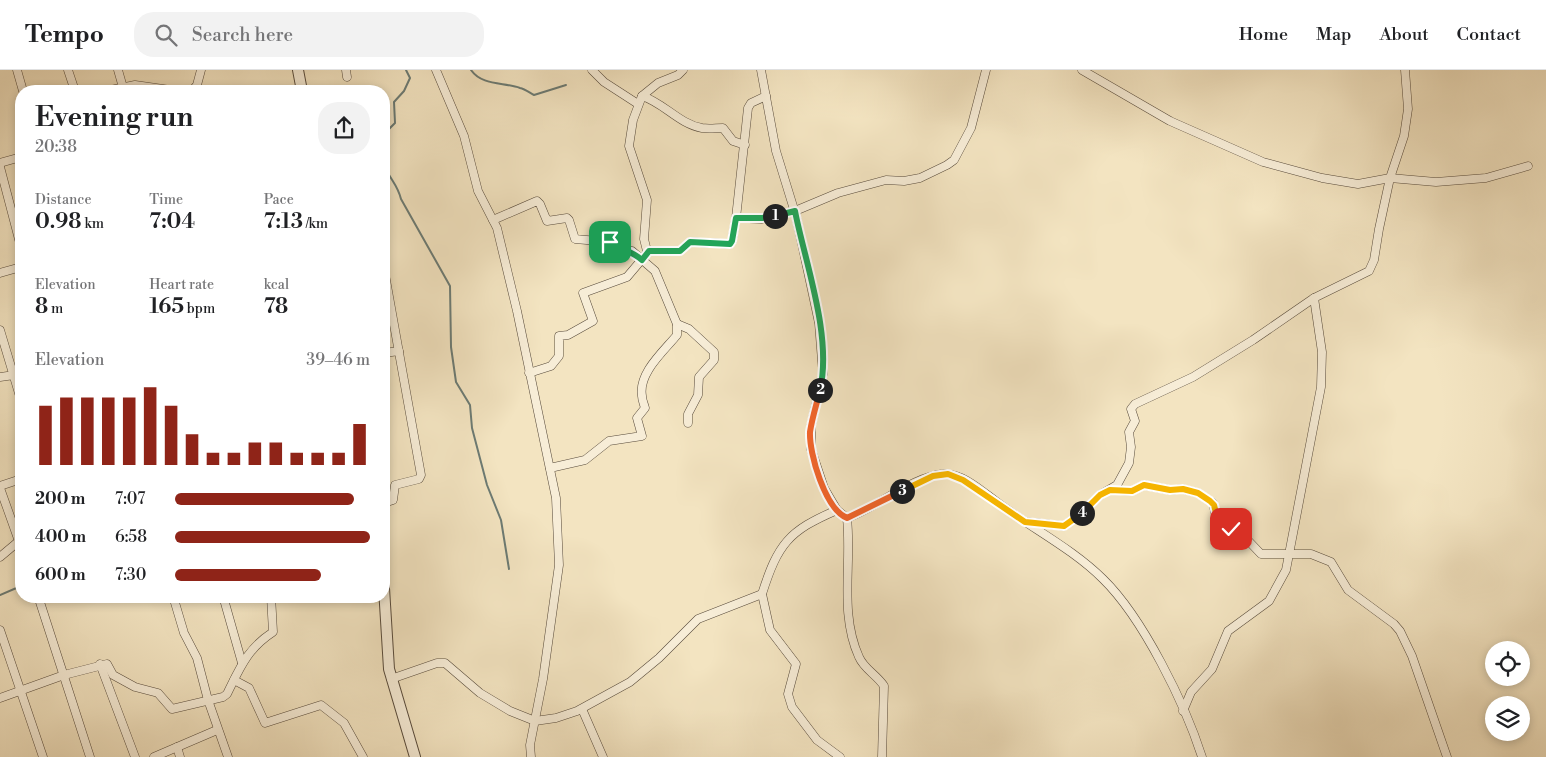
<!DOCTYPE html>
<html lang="en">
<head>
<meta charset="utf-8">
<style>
  :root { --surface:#fff; --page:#f2f2f2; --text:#202124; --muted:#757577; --line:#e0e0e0; --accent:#8f2418 }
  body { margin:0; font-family:"Libre Bodoni",serif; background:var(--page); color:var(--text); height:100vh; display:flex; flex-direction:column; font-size:19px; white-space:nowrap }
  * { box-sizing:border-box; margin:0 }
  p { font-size:16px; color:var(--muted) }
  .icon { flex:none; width:28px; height:28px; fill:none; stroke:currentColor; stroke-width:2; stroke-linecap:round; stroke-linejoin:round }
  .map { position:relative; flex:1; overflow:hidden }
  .side { position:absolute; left:15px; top:15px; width:375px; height:518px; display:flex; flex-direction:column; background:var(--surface); border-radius:20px; box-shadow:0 2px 8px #0003 }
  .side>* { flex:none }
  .buttons { position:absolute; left:1485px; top:571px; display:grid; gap:10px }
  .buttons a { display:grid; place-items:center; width:45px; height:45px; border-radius:50%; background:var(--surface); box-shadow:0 2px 8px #0003; font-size:25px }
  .pin { position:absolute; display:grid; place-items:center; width:42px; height:42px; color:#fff; margin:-21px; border-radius:10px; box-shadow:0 2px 8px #0006 }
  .km { position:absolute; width:25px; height:25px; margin:-12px; border-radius:50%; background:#222; color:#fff; font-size:14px; line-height:25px; text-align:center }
  .round { display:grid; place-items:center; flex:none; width:52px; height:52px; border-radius:20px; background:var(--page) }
  .overview { display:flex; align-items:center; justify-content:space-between; height:85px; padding:0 20px }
  h1 { font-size:28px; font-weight:600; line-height:38px }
  .figures { display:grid; grid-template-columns:repeat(3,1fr); gap:8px; height:85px; padding:5px 20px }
  .figures div { display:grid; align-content:center }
  .figures b { font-size:21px; font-weight:600 }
  .figures small { font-size:14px; font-weight:400 }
  .figures p { font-size:14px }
  .chart { height:140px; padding:10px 20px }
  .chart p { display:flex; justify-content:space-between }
  .chart svg { width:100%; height:90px; margin-top:5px; stroke:var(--accent); stroke-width:6 }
  ul { padding:0 20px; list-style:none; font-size:16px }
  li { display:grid; grid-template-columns:80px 60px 1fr; align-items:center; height:38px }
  li i { height:12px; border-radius:6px; background:var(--accent) }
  header { display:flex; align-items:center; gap:30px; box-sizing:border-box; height:70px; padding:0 25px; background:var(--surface); border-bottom:1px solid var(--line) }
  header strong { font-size:24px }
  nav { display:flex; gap:28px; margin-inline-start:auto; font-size:18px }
  .search { width:350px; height:45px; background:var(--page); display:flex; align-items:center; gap:12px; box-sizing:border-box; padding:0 18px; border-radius:20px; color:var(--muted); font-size:19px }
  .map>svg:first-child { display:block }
</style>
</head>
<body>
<header>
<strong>Tempo</strong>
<div class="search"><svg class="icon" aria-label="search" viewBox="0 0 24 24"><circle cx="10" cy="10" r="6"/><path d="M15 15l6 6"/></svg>Search here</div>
<nav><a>Home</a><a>Map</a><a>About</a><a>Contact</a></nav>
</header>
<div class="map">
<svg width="1546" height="687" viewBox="0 0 1546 687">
  <rect width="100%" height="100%" fill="#f3e4c1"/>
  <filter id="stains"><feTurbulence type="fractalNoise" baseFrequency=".004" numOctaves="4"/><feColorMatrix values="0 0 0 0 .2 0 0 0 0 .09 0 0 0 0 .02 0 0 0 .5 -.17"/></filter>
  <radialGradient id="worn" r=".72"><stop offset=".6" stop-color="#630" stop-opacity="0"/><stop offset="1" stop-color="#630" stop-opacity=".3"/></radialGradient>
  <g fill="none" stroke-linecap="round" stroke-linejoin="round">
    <g stroke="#6c7b74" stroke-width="2">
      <path d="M 471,0 C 482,16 504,12 520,18 C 525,19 530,23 534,25 L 566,15"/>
      <polyline points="384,64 395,53 394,32 404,21 410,8 406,0"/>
      <path d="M 384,94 C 389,109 397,113 401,129 L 450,216 L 451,277 L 456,312 L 470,335 L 472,358 L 487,415 L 501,450 L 509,499"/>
      <polyline points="0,525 21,516"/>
    </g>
    <g stroke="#574a3b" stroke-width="9">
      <g id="minor">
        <polyline points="17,0 23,21"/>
        <polyline points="68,0 75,21"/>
        <polyline points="118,0 124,21"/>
        <polyline points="346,0 347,7"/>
        <polyline points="436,0 464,66 478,121 497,158 517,241 556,428 559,495 543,609 530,675 531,687"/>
        <polyline points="592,0 604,12 638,34"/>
        <path d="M 761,0 L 776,81 L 796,146 L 819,253 L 823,304 L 811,356 L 811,379 L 824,418 L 837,440 L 847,448 C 876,438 914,406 943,404 C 964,402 988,427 1005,438 C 1037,461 1075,481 1103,509 C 1143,548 1185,634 1202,687"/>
        <polyline points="1082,0 1170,51 1263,92 1322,108 1358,114 1390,108 1436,112 1486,108 1528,96"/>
        <polyline points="106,21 135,15 177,21"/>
        <polyline points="192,21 197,15 201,0"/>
        <path d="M 642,26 C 664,33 679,54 702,58 C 709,59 716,58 723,58 L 733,71 L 745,75"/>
        <polyline points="0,93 21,87"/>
        <polyline points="0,97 21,177"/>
        <polyline points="736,148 748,38 751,33 766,26"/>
        <path d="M 493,150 L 537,131 L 540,134 L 547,151 L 567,148 L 569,150 L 575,169 L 610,172 L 621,180 L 632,181 L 655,201 L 677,254 L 677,265 C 664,281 638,303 642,326 C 642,330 644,334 645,338 L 637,348 L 642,366 L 609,371 L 585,390 L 550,398"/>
        <polyline points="647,181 644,169 647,130 629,76 633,50 642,26 658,13 678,5 683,0"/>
        <polyline points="384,199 421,405 419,409 395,415 393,430 384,433"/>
        <polyline points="0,203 21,197"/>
        <polyline points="677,254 689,259 714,282 714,290 699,307 698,325 688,344 688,353"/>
        <polyline points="0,260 21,330"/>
        <polyline points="384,283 399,281"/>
        <polyline points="529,303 551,296 559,286 559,266 568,265 593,251 583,223 627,207 649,181 680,181 690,172 730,174 732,171 736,148 762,149 795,141 838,123 886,110 904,111 920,108 947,95 954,90 971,58 986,0"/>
        <polyline points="0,307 21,304"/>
        <polyline points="0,416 21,409"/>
        <polyline points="0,418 21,477"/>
        <polyline points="1110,420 1132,421 1144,415 1170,420 1183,419 1198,423 1213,433 1215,442 1223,452 1231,459 1240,462 1261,484 1311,484 1331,492 1348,520 1394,554 1400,561 1412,586 1447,687"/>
        <path d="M 847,448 C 852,495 839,543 859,587 C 864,599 877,605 884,616 L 882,687"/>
        <polyline points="1027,452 1064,456 1084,441 1100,425 1117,415 1129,393 1131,377 1129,362 1135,351 1131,339 1135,334 1193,307 1253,270 1314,228 1369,201 1374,190 1379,159 1390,108 1404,66 1408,39 1405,0"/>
        <polyline points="0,487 19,471"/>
        <polyline points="762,524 770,560 796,594 788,624 792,637 817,670 840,687"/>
        <polyline points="38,526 90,687"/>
        <polyline points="173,526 184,563 197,588 208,630 228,687"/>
        <polyline points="223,526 242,593"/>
        <polyline points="0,560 43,687"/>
        <polyline points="100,594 135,687"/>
        <path d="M 391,609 L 437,593 L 445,593 L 480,623 L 510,641 L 535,651 L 556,648 L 577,641 L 630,612 L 659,588 L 698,549 L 762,524 C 778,474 788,461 837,440"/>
        <polyline points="234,610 249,618 265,653 321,635 344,653 363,687"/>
        <path d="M 0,628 L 64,605 L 107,594 L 113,605 L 135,617 L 158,623 L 172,639 L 223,627 L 227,624 C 240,598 247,579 273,562 L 271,526"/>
        <polyline points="582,639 603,687"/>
        <polyline points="1183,641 1191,622 1212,599 1228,561 1269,531 1286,500 1321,317 1322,282 1314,228"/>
        <polyline points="177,677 180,687"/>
        <polyline points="154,687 217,660"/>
      </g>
    </g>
    <g stroke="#574a3b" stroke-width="12">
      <g id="tertiary">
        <polyline points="298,0 302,21"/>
        <polyline points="384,518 389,599 415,687"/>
      </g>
    </g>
    <use href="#minor" stroke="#f7edd7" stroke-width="8"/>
    <use href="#tertiary" stroke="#f7edd7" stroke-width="10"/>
  </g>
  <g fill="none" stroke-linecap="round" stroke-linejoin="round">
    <g stroke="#fff" stroke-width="10">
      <path id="split-1" d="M 610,172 C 622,180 632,181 642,190 L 649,181 L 680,181 L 690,172 L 730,174 L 732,171 L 736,148 L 762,148 L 775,146"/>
    </g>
    <g stroke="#fff" stroke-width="10">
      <path id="split-2" d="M 775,146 L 795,141 L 796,146 C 807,198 832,268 820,320"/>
    </g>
    <g stroke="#fff" stroke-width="10">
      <path id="split-3" d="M 820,320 C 817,333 812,348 810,362 C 809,383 825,439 847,448 L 902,421"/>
    </g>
    <g stroke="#fff" stroke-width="10">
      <polyline id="split-4" points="902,421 933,406 948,404 963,410 1025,452 1064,456 1082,443"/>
    </g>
    <g stroke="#fff" stroke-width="10">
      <polyline id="split-5" points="1082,443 1100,425 1110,420 1132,421 1144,415 1170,420 1183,419 1198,423 1210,431 1214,435 1216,443 1231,459"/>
    </g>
    <use href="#split-1" stroke="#22a559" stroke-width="6"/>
    <use href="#split-2" stroke="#22a559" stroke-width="6"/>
    <use href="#split-3" stroke="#f0652b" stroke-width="6"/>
    <use href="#split-4" stroke="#f5b400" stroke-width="6"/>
    <use href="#split-5" stroke="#f5b400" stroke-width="6"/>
  </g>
  <rect width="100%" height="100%" filter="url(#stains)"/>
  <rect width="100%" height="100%" fill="url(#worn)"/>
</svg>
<div class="buttons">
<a><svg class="icon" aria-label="locate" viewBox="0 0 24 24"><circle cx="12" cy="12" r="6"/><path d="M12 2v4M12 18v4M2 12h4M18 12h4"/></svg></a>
<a><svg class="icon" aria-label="layers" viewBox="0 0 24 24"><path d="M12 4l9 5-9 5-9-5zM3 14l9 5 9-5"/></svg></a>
</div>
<div class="pin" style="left:610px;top:172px;background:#1e9e55"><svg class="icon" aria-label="arrive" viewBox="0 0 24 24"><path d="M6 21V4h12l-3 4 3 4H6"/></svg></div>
<div class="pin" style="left:1231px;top:459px;background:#d93025"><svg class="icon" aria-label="check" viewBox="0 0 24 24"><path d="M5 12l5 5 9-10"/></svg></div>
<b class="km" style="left:775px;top:146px">1</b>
<b class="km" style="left:820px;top:320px">2</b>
<b class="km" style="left:902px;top:421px">3</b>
<b class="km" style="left:1082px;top:443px">4</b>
<section class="side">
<div class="overview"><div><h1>Evening run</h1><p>20:38</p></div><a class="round"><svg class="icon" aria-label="share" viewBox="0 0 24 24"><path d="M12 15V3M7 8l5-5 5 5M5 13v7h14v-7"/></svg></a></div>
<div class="figures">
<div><p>Distance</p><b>0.98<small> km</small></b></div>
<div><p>Time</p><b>7:04</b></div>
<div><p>Pace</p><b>7:13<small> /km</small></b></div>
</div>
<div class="figures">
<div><p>Elevation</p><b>8<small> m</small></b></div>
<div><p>Heart rate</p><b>165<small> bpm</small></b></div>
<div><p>kcal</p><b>78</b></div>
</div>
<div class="chart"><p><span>Elevation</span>39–46 m</p>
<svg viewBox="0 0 160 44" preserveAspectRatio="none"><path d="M5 44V15M15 44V11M25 44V11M35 44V11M45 44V11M55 44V6M65 44V15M75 44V29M85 44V38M95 44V38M105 44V33M115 44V33M125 44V38M135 44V38M145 44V38M155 44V24"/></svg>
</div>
<ul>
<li><b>200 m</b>7:07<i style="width:92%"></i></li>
<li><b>400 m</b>6:58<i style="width:100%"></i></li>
<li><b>600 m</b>7:30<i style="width:75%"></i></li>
</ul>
</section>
</div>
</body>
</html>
